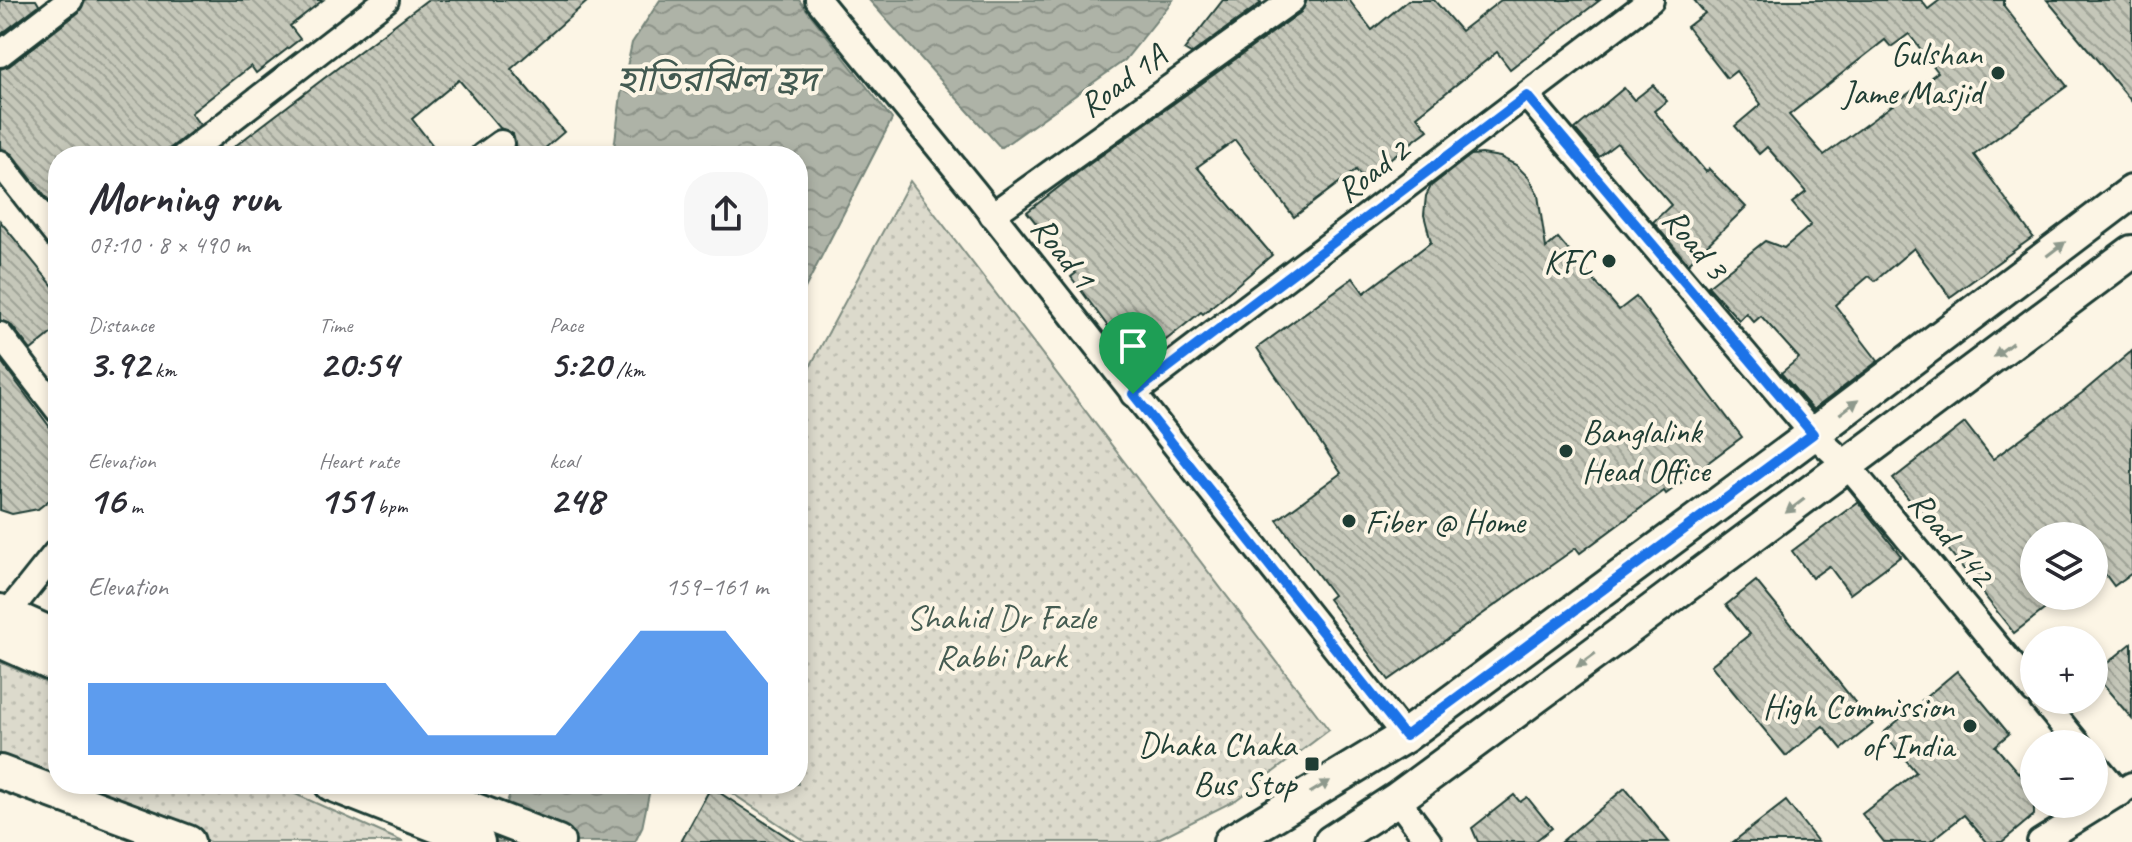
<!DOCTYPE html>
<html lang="en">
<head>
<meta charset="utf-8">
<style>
  :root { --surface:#fff; --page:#f7f7f7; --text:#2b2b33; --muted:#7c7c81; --accent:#1a73e8 }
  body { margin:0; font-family:Caveat,"Noto Sans Bengali",sans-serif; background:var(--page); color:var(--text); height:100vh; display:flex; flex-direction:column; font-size:30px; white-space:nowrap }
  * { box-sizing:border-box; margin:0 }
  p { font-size:26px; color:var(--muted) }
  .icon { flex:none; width:44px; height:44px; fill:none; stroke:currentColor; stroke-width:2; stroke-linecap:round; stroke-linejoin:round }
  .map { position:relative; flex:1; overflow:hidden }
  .drawer { position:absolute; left:48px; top:146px; width:760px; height:648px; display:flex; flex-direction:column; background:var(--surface); border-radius:32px; box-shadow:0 4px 12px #0003 }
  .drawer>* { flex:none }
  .fabs { position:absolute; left:2020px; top:522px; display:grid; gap:16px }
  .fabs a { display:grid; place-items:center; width:88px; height:88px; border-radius:50%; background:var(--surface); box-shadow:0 4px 12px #0003; font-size:40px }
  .pin { position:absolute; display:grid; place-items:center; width:68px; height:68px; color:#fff; margin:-82px -34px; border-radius:50% 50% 50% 0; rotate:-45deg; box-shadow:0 0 8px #0007 }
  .pin .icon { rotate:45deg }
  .round { display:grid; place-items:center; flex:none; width:84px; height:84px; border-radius:32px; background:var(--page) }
  .head { display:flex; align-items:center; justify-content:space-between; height:136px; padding:0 40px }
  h1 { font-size:44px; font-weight:700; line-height:60px }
  .figures { display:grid; grid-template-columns:repeat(3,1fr); gap:12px; height:136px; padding:8px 40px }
  .figures div { display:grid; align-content:center }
  .figures b { font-size:40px; font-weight:700 }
  .figures small { font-size:22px; font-weight:400 }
  .figures p { font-size:22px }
  .chart { height:224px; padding:16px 40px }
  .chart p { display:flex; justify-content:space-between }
  .chart svg { width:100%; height:144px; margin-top:8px; fill:var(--accent); opacity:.7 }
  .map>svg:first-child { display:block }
</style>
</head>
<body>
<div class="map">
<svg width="2132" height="842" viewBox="0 0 2132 842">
  <defs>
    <pattern id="green-dots" width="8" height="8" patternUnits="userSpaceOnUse" patternTransform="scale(2)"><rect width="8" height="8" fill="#dcdacc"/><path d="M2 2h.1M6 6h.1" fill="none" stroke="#bcbcb0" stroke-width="1.8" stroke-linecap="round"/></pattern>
    <pattern id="water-waves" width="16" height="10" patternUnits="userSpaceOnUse" patternTransform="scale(2)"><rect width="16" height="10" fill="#aeb3a7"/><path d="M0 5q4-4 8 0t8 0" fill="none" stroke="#8d9389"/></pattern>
    <pattern id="building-back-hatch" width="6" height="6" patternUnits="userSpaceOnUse" patternTransform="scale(2)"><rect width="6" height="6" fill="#c5c7b9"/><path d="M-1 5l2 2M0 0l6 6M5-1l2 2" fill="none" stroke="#9fa397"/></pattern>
  </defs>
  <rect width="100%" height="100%" fill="#fcf5e5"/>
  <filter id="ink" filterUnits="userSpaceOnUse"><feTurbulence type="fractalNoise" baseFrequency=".0125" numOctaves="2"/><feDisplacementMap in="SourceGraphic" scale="16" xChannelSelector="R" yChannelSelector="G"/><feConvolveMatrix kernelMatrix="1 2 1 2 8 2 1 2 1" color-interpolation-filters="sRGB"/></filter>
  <g filter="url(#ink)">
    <g fill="url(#green-dots)" stroke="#7e8c80" stroke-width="2">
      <polygon points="910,181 1329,730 1236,800 1156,840 1148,842 806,842 718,784 798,784 798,389"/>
      <polygon points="0,662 58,688 58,784 273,784 403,842 210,842 0,771"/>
    </g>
    <g fill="url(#water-waves)" stroke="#758479" stroke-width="2">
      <polygon points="660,0 799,0 892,119 798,302 798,156 613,156 621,95 632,43"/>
      <polygon points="869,0 1173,0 1125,60 1001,148"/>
      <polygon points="513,784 651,784 642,828 635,842 494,842"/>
    </g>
    <g fill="url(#building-back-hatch)" stroke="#1f3d34" stroke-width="2" fill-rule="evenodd">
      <polygon points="0,0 36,0 39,5 0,35"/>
      <polygon points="85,0 323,0 290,26 300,39 256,73 251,66 191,113 200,125 160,156 58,156 58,213 12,154 0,148 0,69 9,66 79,12"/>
      <polygon points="427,0 589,0 511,69 564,132 536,156 524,156 515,146 513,134 500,128 459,80 412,119 441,156 222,156"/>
      <polygon points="1223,0 1257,0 1261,3 1191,54 1184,50"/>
      <polygon points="1307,0 1349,0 1372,30 1408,0 1434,0 1461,31 1501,0 1600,0 1510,69 1497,52 1417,116 1428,130 1363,179 1356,170 1294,217 1235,140 1197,167 1272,255 1203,314 1201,312 1136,364 1071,277 1076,273 1027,212 1077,173 1301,12"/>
      <path d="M 1694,0 L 1921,0 L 1928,9 L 1940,0 L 2004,0 L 2004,6 L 2067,86 L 1974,155 L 2033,237 L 1950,297 L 1914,248 L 1875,281 L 1869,276 L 1835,305 L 1878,361 L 1813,410 L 1781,373 L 1799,358 L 1761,316 L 1754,322 L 1746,313 L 1739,320 L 1708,286 L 1765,241 L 1784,248 L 1811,225 L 1792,203 L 1806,192 L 1767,147 L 1759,154 L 1735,126 L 1761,104 L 1736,71 L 1727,78 L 1687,27 L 1705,13 ZM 1909,34 L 1938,72 L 1824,155 L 1789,115 L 1885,40 L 1891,47 Z"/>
      <polygon points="2047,0 2132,0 2132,102"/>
      <polygon points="1653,85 1667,101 1654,111 1706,172 1709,169 1746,207 1688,264 1653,222 1671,205 1617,143 1599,157 1575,129 1624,88 1634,100"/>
      <polygon points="1482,154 1500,157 1516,165 1529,178 1538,195 1546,248 1558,238 1619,310 1636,297 1742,437 1666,494 1664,491 1580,553 1576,548 1389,680 1328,599 1333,595 1277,520 1341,473 1257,348 1353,278 1364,293 1431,242 1424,215 1426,196 1431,186 1471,155"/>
      <polygon points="0,221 58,292 58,328 31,350 12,326 0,320"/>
      <polygon points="2132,351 2132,573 2114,586 2094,559 2094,536 2034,536 2034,596 2062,596 2014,633 1893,479 1965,423 1993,459 2082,393"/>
      <polygon points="0,360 58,438 58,493 38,509 12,514 0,510"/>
      <polygon points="1858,502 1901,556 1850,594 1829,566 1812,578 1792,551"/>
      <polygon points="1756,581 1873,724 1842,749 1823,726 1786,756 1711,665 1750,634 1726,605"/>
      <polygon points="2132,643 2132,719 2094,674"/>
      <polygon points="1957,671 2009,734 1995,746 2034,791 2034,815 2002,842 1987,842 1964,815 1930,842 1884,842 1862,814 1916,772 1883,733"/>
      <polygon points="711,787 795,842 681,842"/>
      <polygon points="1625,788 1669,842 1561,842"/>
      <polygon points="1514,795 1520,802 1527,797 1552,828 1534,842 1478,842 1472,828"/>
      <polygon points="1786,801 1818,842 1733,842"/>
    </g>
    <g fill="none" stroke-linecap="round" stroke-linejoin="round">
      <g stroke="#1f3d34" stroke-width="30">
        <g id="street">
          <polyline points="818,0 974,191 1405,736"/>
          <polyline points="0,54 70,0"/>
          <polyline points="1527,96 1813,434 1848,466 2034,691"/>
          <polyline points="184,156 386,0"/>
          <polyline points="483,156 501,143"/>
          <polyline points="0,163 58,237"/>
          <polyline points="992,215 1292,0"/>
          <polyline points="0,335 58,410"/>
          <polyline points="1133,394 1651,0"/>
          <polyline points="0,627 7,614 58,550"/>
          <polyline points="2042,700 2078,744"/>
          <polyline points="2094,763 2120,794"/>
          <polyline points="1397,799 1429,842"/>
          <polyline points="2040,842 2132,785"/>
        </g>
      </g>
      <g stroke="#1f3d34" stroke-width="38">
        <g id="secondary">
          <polyline points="0,611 58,637"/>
          <polyline points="0,641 58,667"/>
          <polyline points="0,772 188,842"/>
          <polyline points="331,784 478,842"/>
          <polyline points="408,784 558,842"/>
          <polyline points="1230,842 1405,736 1813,434 2132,192"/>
          <polyline points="1331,842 1397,799 1622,633 2132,252"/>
        </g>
      </g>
      <use href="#street" stroke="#fcf5e5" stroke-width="24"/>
      <use href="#secondary" stroke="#fcf5e5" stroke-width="32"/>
    </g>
    <defs><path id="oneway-solid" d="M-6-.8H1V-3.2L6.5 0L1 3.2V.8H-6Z" transform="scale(2)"/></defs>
    <g fill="#8e998c">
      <use href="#oneway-solid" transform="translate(2056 249) rotate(-37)"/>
      <use href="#oneway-solid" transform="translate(2003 350) rotate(143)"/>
      <use href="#oneway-solid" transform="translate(1849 407) rotate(-37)"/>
      <use href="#oneway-solid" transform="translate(1795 506) rotate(143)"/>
      <use href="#oneway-solid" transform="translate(1586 660) rotate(144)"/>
      <use href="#oneway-solid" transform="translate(1320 787) rotate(-31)"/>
    </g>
  </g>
  <g fill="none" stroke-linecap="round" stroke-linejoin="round" filter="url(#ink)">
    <g stroke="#fff" stroke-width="16">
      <polygon id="route" points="1527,96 1813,434 1405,736 1133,394"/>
    </g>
    <use href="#route" stroke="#1a73e8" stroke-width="10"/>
  </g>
  <g fill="#1f3d34" stroke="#fcf5e5" stroke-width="3">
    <circle cx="1998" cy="73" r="8"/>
    <circle cx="1609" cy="261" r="8"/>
    <circle cx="1566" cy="451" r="8"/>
    <circle cx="1349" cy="521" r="8"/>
    <circle cx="1970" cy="726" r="8"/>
    <rect x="1304" y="756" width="16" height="16" rx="4"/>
  </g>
  <g text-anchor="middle" stroke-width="8" stroke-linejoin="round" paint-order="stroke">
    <g font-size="34" fill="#1f3d34" stroke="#fcf5e5" text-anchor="end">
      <text x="1982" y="65">Gulshan<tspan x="1982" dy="39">Jame Masjid</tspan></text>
      <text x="1593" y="273">KFC</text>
      <text x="1582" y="443" text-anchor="start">Banglalink<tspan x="1582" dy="39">Head Office</tspan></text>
      <text x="1365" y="533" text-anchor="start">Fiber @ Home</text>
      <text x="1954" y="718">High Commission<tspan x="1954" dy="39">of India</tspan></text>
      <text x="1296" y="756">Dhaka Chaka<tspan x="1296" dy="39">Bus Stop</tspan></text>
    </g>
    <g font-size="34" fill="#1f3d34" stroke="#fcf5e5">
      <text transform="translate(1122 80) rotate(-36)" y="12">Road 1A</text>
      <text transform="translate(1372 170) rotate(-37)" y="12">Road 2</text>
      <text transform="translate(1696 243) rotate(50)" y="12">Road 3</text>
      <text transform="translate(1064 252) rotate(52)" y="12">Road 1</text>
      <text transform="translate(1952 538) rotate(50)" y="12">Road 142</text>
    </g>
    <g font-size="34" fill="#455c52" stroke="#fcf5e5">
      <text x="1001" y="629">Shahid Dr Fazle<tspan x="1001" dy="39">Rabbi Park</tspan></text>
    </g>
    <g font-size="36" font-style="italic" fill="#435a51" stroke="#fcf5e5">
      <text x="717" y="91">হাতিরঝিল হ্রদ</text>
    </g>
  </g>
</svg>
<div class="fabs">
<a><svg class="icon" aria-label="layers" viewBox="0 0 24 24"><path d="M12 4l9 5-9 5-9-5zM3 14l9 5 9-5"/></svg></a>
<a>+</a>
<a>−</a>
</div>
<div class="pin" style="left:1133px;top:394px;background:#1e9e55"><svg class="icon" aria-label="arrive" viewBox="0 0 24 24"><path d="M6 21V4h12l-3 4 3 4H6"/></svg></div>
<section class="drawer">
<div class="head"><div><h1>Morning run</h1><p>07:10 · 8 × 490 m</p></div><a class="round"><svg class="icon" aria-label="share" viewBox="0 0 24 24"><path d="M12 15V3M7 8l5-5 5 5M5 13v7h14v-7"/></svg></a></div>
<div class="figures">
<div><p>Distance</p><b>3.92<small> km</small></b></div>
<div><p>Time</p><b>20:54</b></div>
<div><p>Pace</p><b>5:20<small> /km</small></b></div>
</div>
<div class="figures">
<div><p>Elevation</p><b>16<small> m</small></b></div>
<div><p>Heart rate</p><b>151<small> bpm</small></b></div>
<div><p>kcal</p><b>248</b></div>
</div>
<div class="chart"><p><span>Elevation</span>159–161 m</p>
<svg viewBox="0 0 160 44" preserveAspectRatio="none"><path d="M0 44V22L10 22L20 22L30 22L40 22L50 22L60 22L70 22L80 38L90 38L100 38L110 38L120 22L130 6L140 6L150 6L160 22V44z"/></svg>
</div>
</section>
</div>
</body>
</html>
